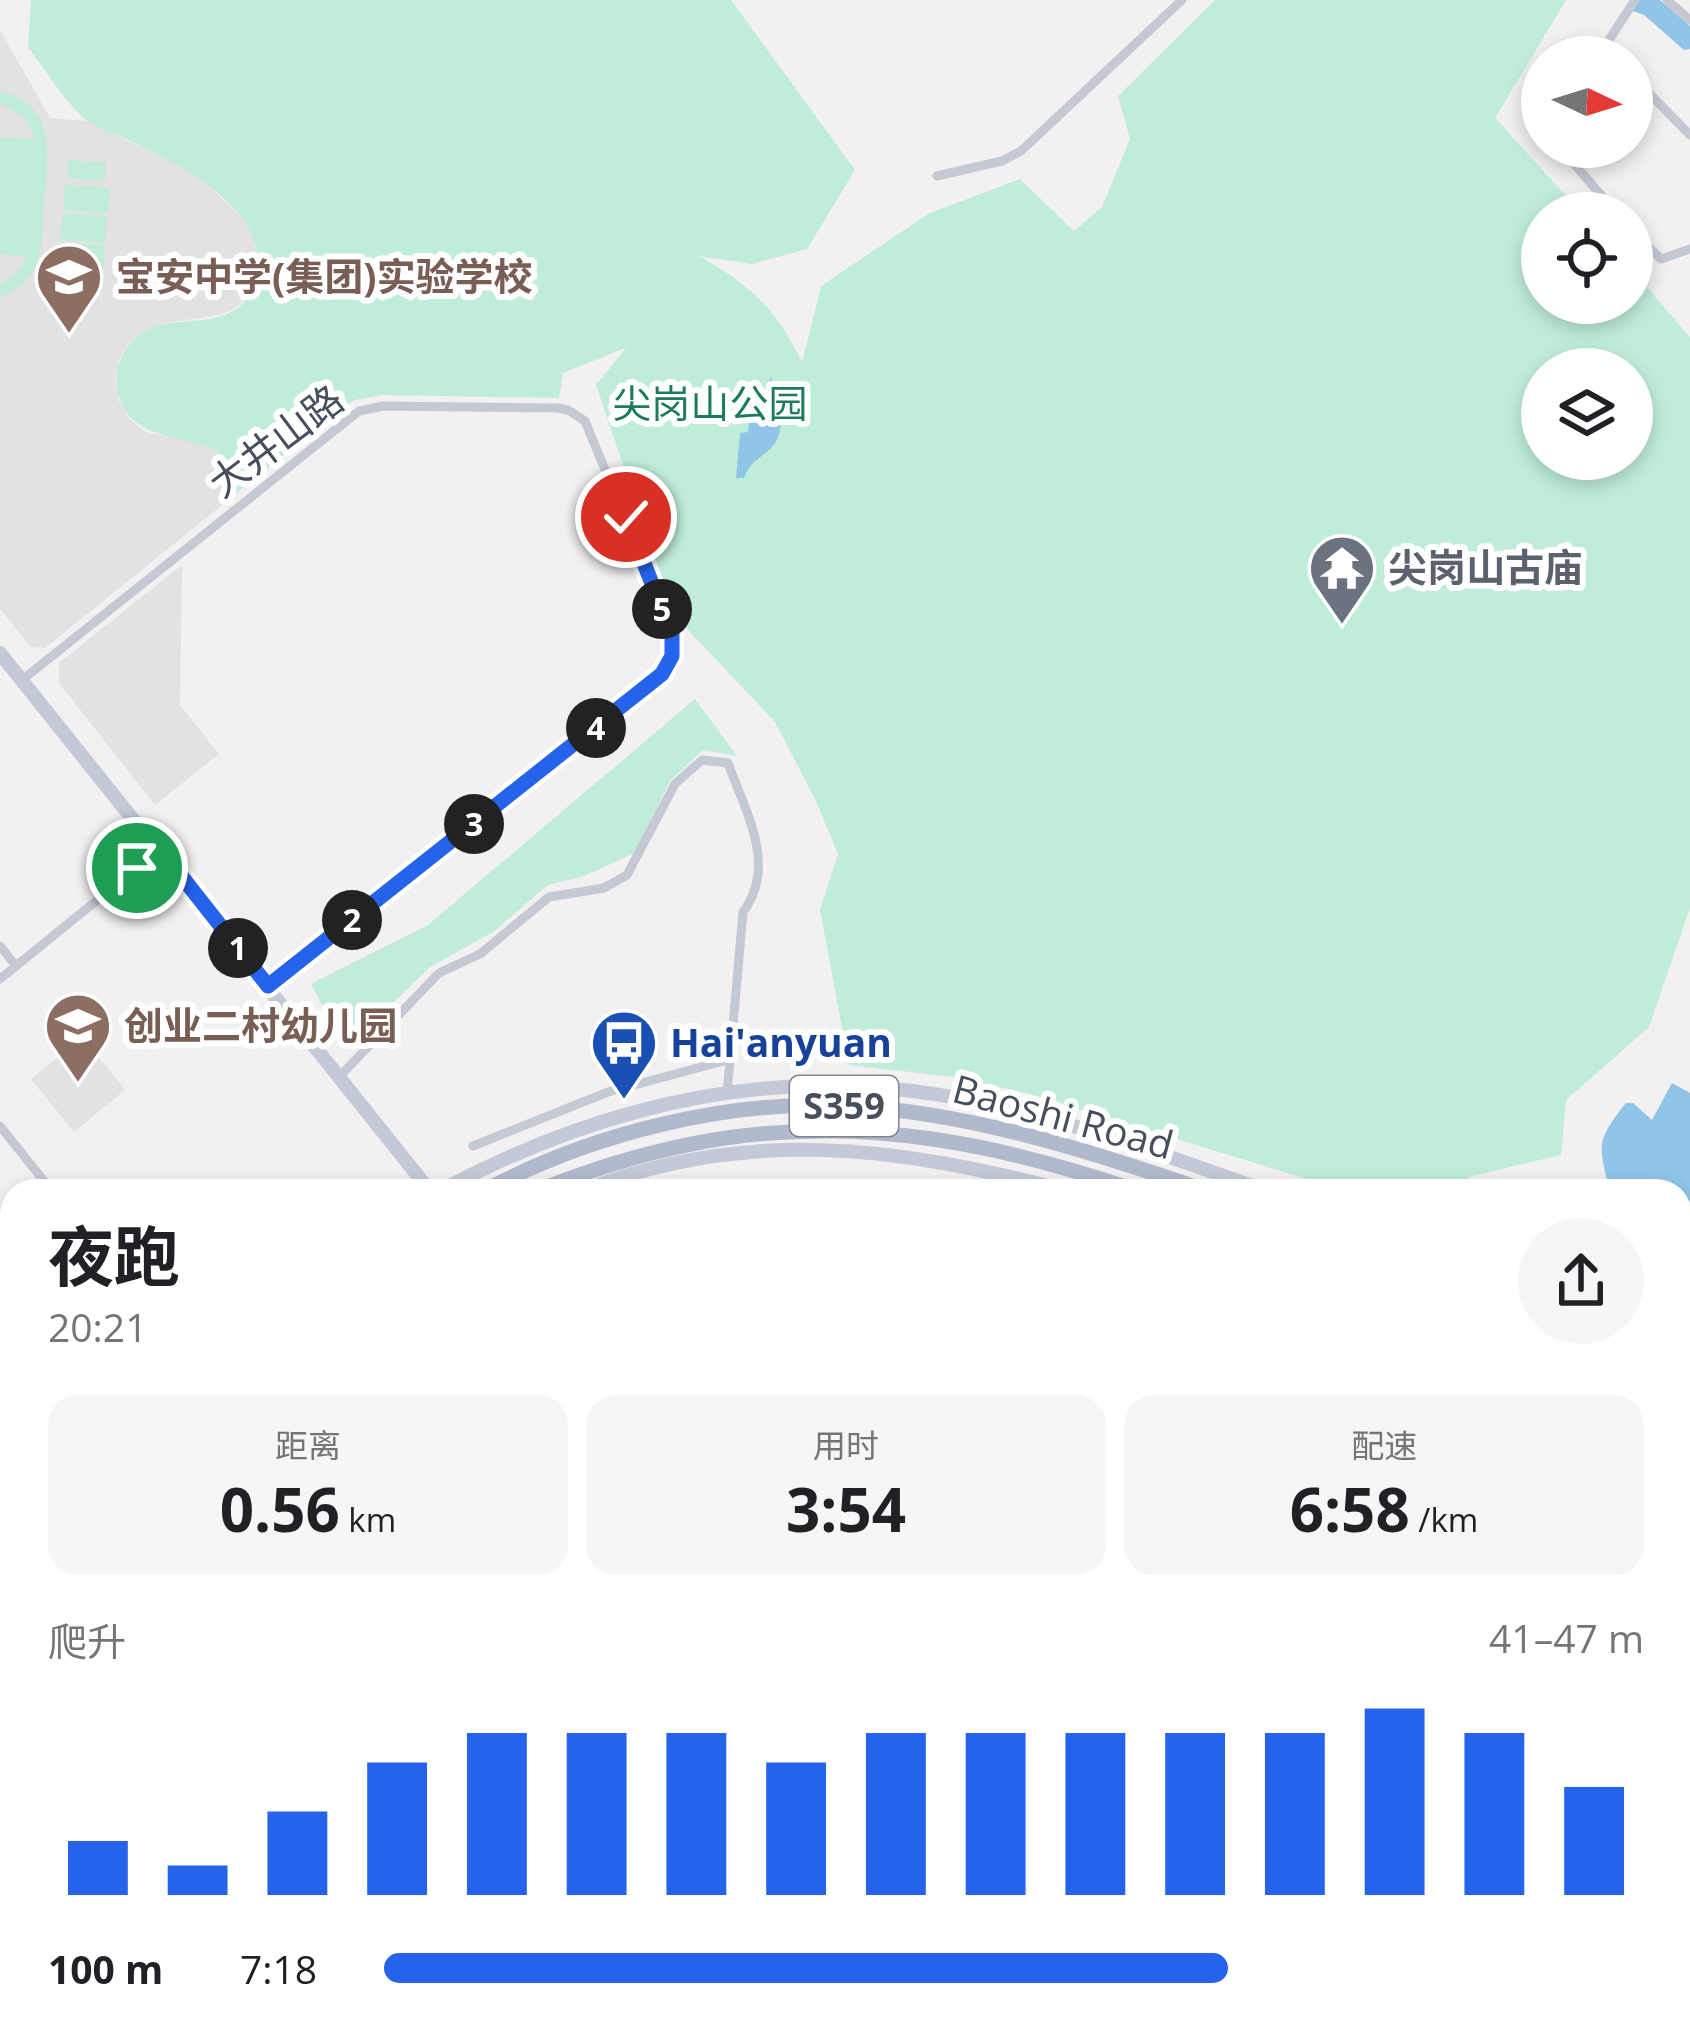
<!DOCTYPE html>
<html lang="zh">
<head>
<meta charset="utf-8">
<style>
  :root { --surface:#fff; --page:#f6f6f6; --text:#202124; --muted:#757577; --accent:#2563eb }
  body { margin:0; font-family:"Open Sans","Noto Sans SC",sans-serif; background:var(--page); color:var(--text); height:100vh; display:flex; flex-direction:column; font-size:45px; white-space:nowrap }
  * { box-sizing:border-box; margin:0 }
  p { font-size:39px; color:var(--muted) }
  .icon { flex:none; width:66px; height:66px; fill:none; stroke:currentColor; stroke-width:2; stroke-linecap:round; stroke-linejoin:round }
  .map { position:relative; flex:1; overflow:hidden }
  .drawer { position:absolute; left:0px; top:1179px; width:1692px; height:861px; display:flex; flex-direction:column; background:var(--surface); border-radius:36px 36px 0 0; box-shadow:0 6px 18px #0003 }
  .drawer>* { flex:none }
  .needle { width:78px; rotate:94deg }
  .tools { position:absolute; left:1521px; top:36px; display:grid; gap:24px }
  .tools a { display:grid; place-items:center; width:132px; height:132px; border-radius:50%; background:var(--surface); box-shadow:0 6px 18px #0003; font-size:60px }
  .pin { position:absolute; display:grid; place-items:center; width:102px; height:102px; color:#fff; margin:-51px; border:6px solid #fff; border-radius:50%; box-shadow:0 3px 12px #0007 }
  .km { position:absolute; width:60px; height:60px; margin:-30px; border-radius:50%; background:#222; color:#fff; font-size:33px; line-height:60px; text-align:center }
  .round { display:grid; place-items:center; flex:none; width:126px; height:126px; border-radius:63px; background:var(--page) }
  .head { display:flex; align-items:center; justify-content:space-between; height:204px; padding:0 48px }
  h1 { font-size:66px; font-weight:700; line-height:90px }
  .stats { display:grid; grid-template-columns:repeat(3,1fr); gap:18px; height:204px; padding:12px 48px }
  .stats div { display:grid; align-content:center; border-radius:30px; background:var(--page); text-align:center }
  .stats b { font-size:60px; font-weight:700 }
  .stats small { font-size:33px; font-weight:400 }
  .stats p { font-size:33px }
  .chart { height:336px; padding:24px 48px }
  .chart p { display:flex; justify-content:space-between }
  .chart svg { width:100%; height:216px; margin-top:12px; stroke:var(--accent); stroke-width:6 }
  ul { padding:0 48px; list-style:none; font-size:39px }
  li { display:grid; grid-template-columns:192px 144px 1fr; align-items:center; height:90px }
  li i { height:30px; border-radius:15px; background:var(--accent) }
  .map>svg:first-child { display:block }
</style>
</head>
<body>
<div class="map">
<svg width="1690" height="2039" viewBox="0 0 1690 2039">
  <rect width="100%" height="100%" fill="#f2f0f0"/>
  <g fill="#e3e1e1">
    <polygon points="0,30 50,118 86,121 193,171 241,216 254,237 258,262 253,286 239,306 220,315 166,323 130,342 119,360 115,381 119,401 130,419 146,432 203,444 216,451 230,475 226,502 45,648 31,647 0,609"/>
    <polygon points="182,565 180,705 219,754 155,805 59,683 59,663"/>
    <polygon points="83,1037 125,1090 74,1132 31,1079"/>
    <polygon points="1680,1431 1690,1434 1690,2039 1600,2039 1584,2028 1680,2028"/>
  </g>
  <g fill="#c0edda" fill-rule="evenodd">
    <path d="M 31,0 L 731,0 L 855,170 L 807,249 L 752,264 L 699,256 C 751,286 775,307 802,362 L 821,286 L 928,214 L 1020,179 L 1074,231 L 1102,207 L 1130,139 L 1118,96 L 1215,0 L 1566,0 L 1495,118 L 1582,213 L 1542,213 L 1542,303 L 1632,303 L 1632,270 L 1690,337 L 1690,908 L 1649,1027 L 1566,1100 L 1561,1155 L 1469,1177 L 1464,1191 L 1346,1191 L 1030,1094 L 953,1077 L 849,1065 L 820,910 L 838,854 L 816,801 L 775,722 L 674,615 L 596,385 L 626,348 L 563,373 L 559,398 L 383,395 L 355,400 L 338,410 L 226,502 C 255,416 138,463 119,397 C 114,382 116,366 124,353 C 151,305 204,334 239,307 C 250,298 256,279 257,266 C 259,248 251,229 240,215 C 208,178 169,160 126,139 C 114,133 96,128 85,119 C 63,100 46,70 28,47 ZM 1542,369 L 1632,369 L 1632,459 L 1542,459 Z"/>
    <path d="M 0,92 C 61,103 47,165 43,210 C 42,228 43,250 35,267 C 28,283 15,291 0,297 L 0,284 L 19,271 L 26,257 L 0,254 L 0,138 L 35,139 L 26,118 L 0,104 Z"/>
    <polygon points="69,160 106,163 105,181 67,178"/>
    <polygon points="65,184 110,188 108,214 63,210"/>
    <polygon points="63,213 107,217 105,243 60,239"/>
    <polygon points="60,242 105,245 103,271 58,268"/>
    <polygon points="695,699 737,756 703,750 670,781 635,853 584,876 548,885 493,932 430,967 345,1049 311,984 428,925"/>
    <polygon points="836,2028 910,2028 914,2039 843,2039"/>
  </g>
  <g fill="#90c5e8">
    <polygon points="1637,0 1660,0 1690,26 1690,49 1684,50 1644,15 1630,10"/>
    <path d="M 771,376 C 776,400 791,431 769,450 C 758,460 749,463 744,478 L 736,478 L 740,433 L 748,432 L 749,422 L 761,420 Z"/>
    <path d="M 1672,1083 L 1690,1093 L 1690,1269 L 1680,1284 L 1680,1191 L 1610,1191 C 1598,1145 1596,1141 1626,1103 L 1633,1103 L 1652,1120 Z"/>
  </g>
  <g fill="none" stroke-linecap="round" stroke-linejoin="round">
    <g stroke="#c4c9d4" stroke-width="9">
      <polyline points="1667,0 1690,20"/>
      <polyline points="1598,57 1635,0"/>
      <polyline points="1632,76 1690,135"/>
      <polyline points="1560,147 1616,213"/>
      <polyline points="937,176 1002,161 1021,151 1182,0"/>
      <polyline points="1632,231 1661,259 1690,249"/>
      <path d="M 22,680 L 359,411 L 383,406 L 558,408 L 568,410 L 585,421 L 669,625 C 676,647 672,665 655,681 L 269,986"/>
      <polyline points="0,946 16,966"/>
      <polyline points="0,979 160,849"/>
      <path d="M 340,1076 L 439,973 L 480,954 L 549,897 L 604,888 L 627,875 L 675,784 L 702,760 L 728,763 C 745,811 778,865 743,912 L 727,1094"/>
      <polyline points="0,1126 52,1191"/>
      <polyline points="473,1146 608,1092 731,1059"/>
      <polyline points="0,1427 12,1442"/>
      <polyline points="1680,1837 1690,1831"/>
      <polyline points="1680,2013 1690,2015"/>
      <polyline points="226,2028 228,2039"/>
    </g>
    <g stroke="#c4c9d4" stroke-width="12">
      <polyline points="0,1630 12,1646"/>
      <polyline points="0,1650 12,1664"/>
      <polyline points="188,2039 195,2028"/>
    </g>
    <g stroke="#c3c9d7" stroke-width="14">
      <polyline points="0,653 430,1191"/>
      <path d="M 440,1191 C 566,1123 707,1081 851,1086 C 994,1091 1133,1144 1266,1191"/>
      <path d="M 582,1191 C 748,1126 900,1147 1067,1191"/>
      <polyline points="1680,1400 1690,1403"/>
    </g>
    <g stroke="#b1bacd" stroke-width="15">
      <path d="M 484,1191 C 592,1133 730,1099 853,1106 C 975,1114 1093,1152 1207,1191"/>
      <path d="M 537,1191 C 752,1104 921,1118 1138,1191"/>
      <polyline points="1680,1334 1690,1336"/>
      <polyline points="1680,1349 1690,1353"/>
      <polyline points="1680,1374 1690,1377"/>
      <polyline points="0,1546 12,1538"/>
      <polyline points="0,1585 12,1581"/>
    </g>
  </g>
  <g fill="none" stroke-linecap="round" stroke-linejoin="round">
    <g stroke="#fff" stroke-width="24">
      <polyline id="route" points="137,868 160,849 268,986 662,674 672,656 672,635 626,517"/>
    </g>
    <use href="#route" stroke="#2563eb" stroke-width="15"/>
  </g>
  <defs>
    <g id="school-pin" transform="scale(3.45)"><path d="M0 17L-7.5 6A9.5 9.5 0 1 1 7.5 6Z" fill="#8d6e63" stroke="#fff"/><path d="M0-5L7-2L0 1L-7-2ZM-4 1L0 2.5L4 1V4Q0 6-4 4Z" fill="#fff"/></g>
    <g id="temple-pin" transform="scale(3.45)"><path d="M0 17L-7.5 6A9.5 9.5 0 1 1 7.5 6Z" fill="#6b7280" stroke="#fff"/><path d="M0-6L5-2H3V0L6.5 2.5H4V6H1.5V3h-3V6H-4V2.5H-6.5L-3 0V-2H-5Z" fill="#fff"/></g>
    <g id="bus-pin" transform="scale(3.45)"><path d="M0 17L-7.5 6A9.5 9.5 0 1 1 7.5 6Z" fill="#1a4fb4" stroke="#fff"/><path d="M-5-6H5V4H4V6H2V4H-2V6H-4V4H-5ZM-3.5-4V0h7V-4ZM-3.5 1.2v1.5H-2V1.2ZM2 1.2v1.5H3.5V1.2Z" fill="#fff"/></g>
  </defs>
  <g fill-rule="evenodd">
    <use href="#school-pin" x="69" y="277"/>
    <use href="#temple-pin" x="1342" y="568"/>
    <use href="#school-pin" x="78" y="1026"/>
    <use href="#bus-pin" x="624" y="1043"/>
  </g>
  <g text-anchor="middle" stroke-width="12" stroke-linejoin="round" paint-order="stroke">
    <rect fill="#fff" stroke="#7f848d" stroke-width="3" x="790" y="1076" width="108" height="60" rx="9"/>
    <g font-size="36" font-weight="bold" fill="#484f5c">
      <text x="844" y="1119">S359</text>
    </g>
    <g font-size="39" font-weight="bold" fill="#785e54" stroke="#fff" text-anchor="start">
      <text x="116" y="291">宝安中学(集团)实验学校</text>
      <text x="124" y="1040">创业二村幼儿园</text>
    </g>
    <g font-size="39" fill="#1c7b5d" stroke="#fff">
      <text x="710" y="418">尖岗山公园</text>
    </g>
    <g font-size="39" fill="#484f5c" stroke="#fff">
      <text transform="translate(276 441) rotate(-37)" y="14">大井山路</text>
      <text transform="translate(1063 1117) rotate(15)" y="14">Baoshi Road</text>
    </g>
    <g font-size="39" font-weight="bold" fill="#5b616d" stroke="#fff" text-anchor="start">
      <text x="1388" y="582">尖岗山古庙</text>
    </g>
    <g font-size="39" font-weight="bold" fill="#164399" stroke="#fff" text-anchor="start">
      <text x="670" y="1057">Hai'anyuan</text>
    </g>
  </g>
</svg>
<div class="tools">
<a><svg class="needle" viewBox="-14 -14 28 28"><path d="M0-13l5 13h-10z" fill="#e53935"/><path d="M0 13l5-13h-10z" fill="#757577"/></svg></a>
<a><svg class="icon" aria-label="locate" viewBox="0 0 24 24"><circle cx="12" cy="12" r="6"/><path d="M12 2v4M12 18v4M2 12h4M18 12h4"/></svg></a>
<a><svg class="icon" aria-label="layers" viewBox="0 0 24 24"><path d="M12 4l9 5-9 5-9-5zM3 14l9 5 9-5"/></svg></a>
</div>
<div class="pin" style="left:137px;top:868px;background:#1e9e55"><svg class="icon" aria-label="arrive" viewBox="0 0 24 24"><path d="M6 21V4h12l-3 4 3 4H6"/></svg></div>
<div class="pin" style="left:626px;top:517px;background:#d93025"><svg class="icon" aria-label="check" viewBox="0 0 24 24"><path d="M5 12l5 5 9-10"/></svg></div>
<b class="km" style="left:238px;top:948px">1</b>
<b class="km" style="left:352px;top:920px">2</b>
<b class="km" style="left:474px;top:824px">3</b>
<b class="km" style="left:596px;top:728px">4</b>
<b class="km" style="left:662px;top:609px">5</b>
<section class="drawer">
<div class="head"><div><h1>夜跑</h1><p>20:21</p></div><a class="round"><svg class="icon" aria-label="share" viewBox="0 0 24 24"><path d="M12 15V3M7 8l5-5 5 5M5 13v7h14v-7"/></svg></a></div>
<div class="stats">
<div><p>距离</p><b>0.56<small> km</small></b></div>
<div><p>用时</p><b>3:54</b></div>
<div><p>配速</p><b>6:58<small> /km</small></b></div>
</div>
<div class="chart"><p><span>爬升</span>41–47 m</p>
<svg viewBox="0 0 160 44" preserveAspectRatio="none"><path d="M5 44V33M15 44V38M25 44V27M35 44V17M45 44V11M55 44V11M65 44V11M75 44V17M85 44V11M95 44V11M105 44V11M115 44V11M125 44V11M135 44V6M145 44V11M155 44V22"/></svg>
</div>
<ul>
<li><b>100 m</b>7:18<i style="width:67%"></i></li>
</ul>
</section>
</div>
</body>
</html>
